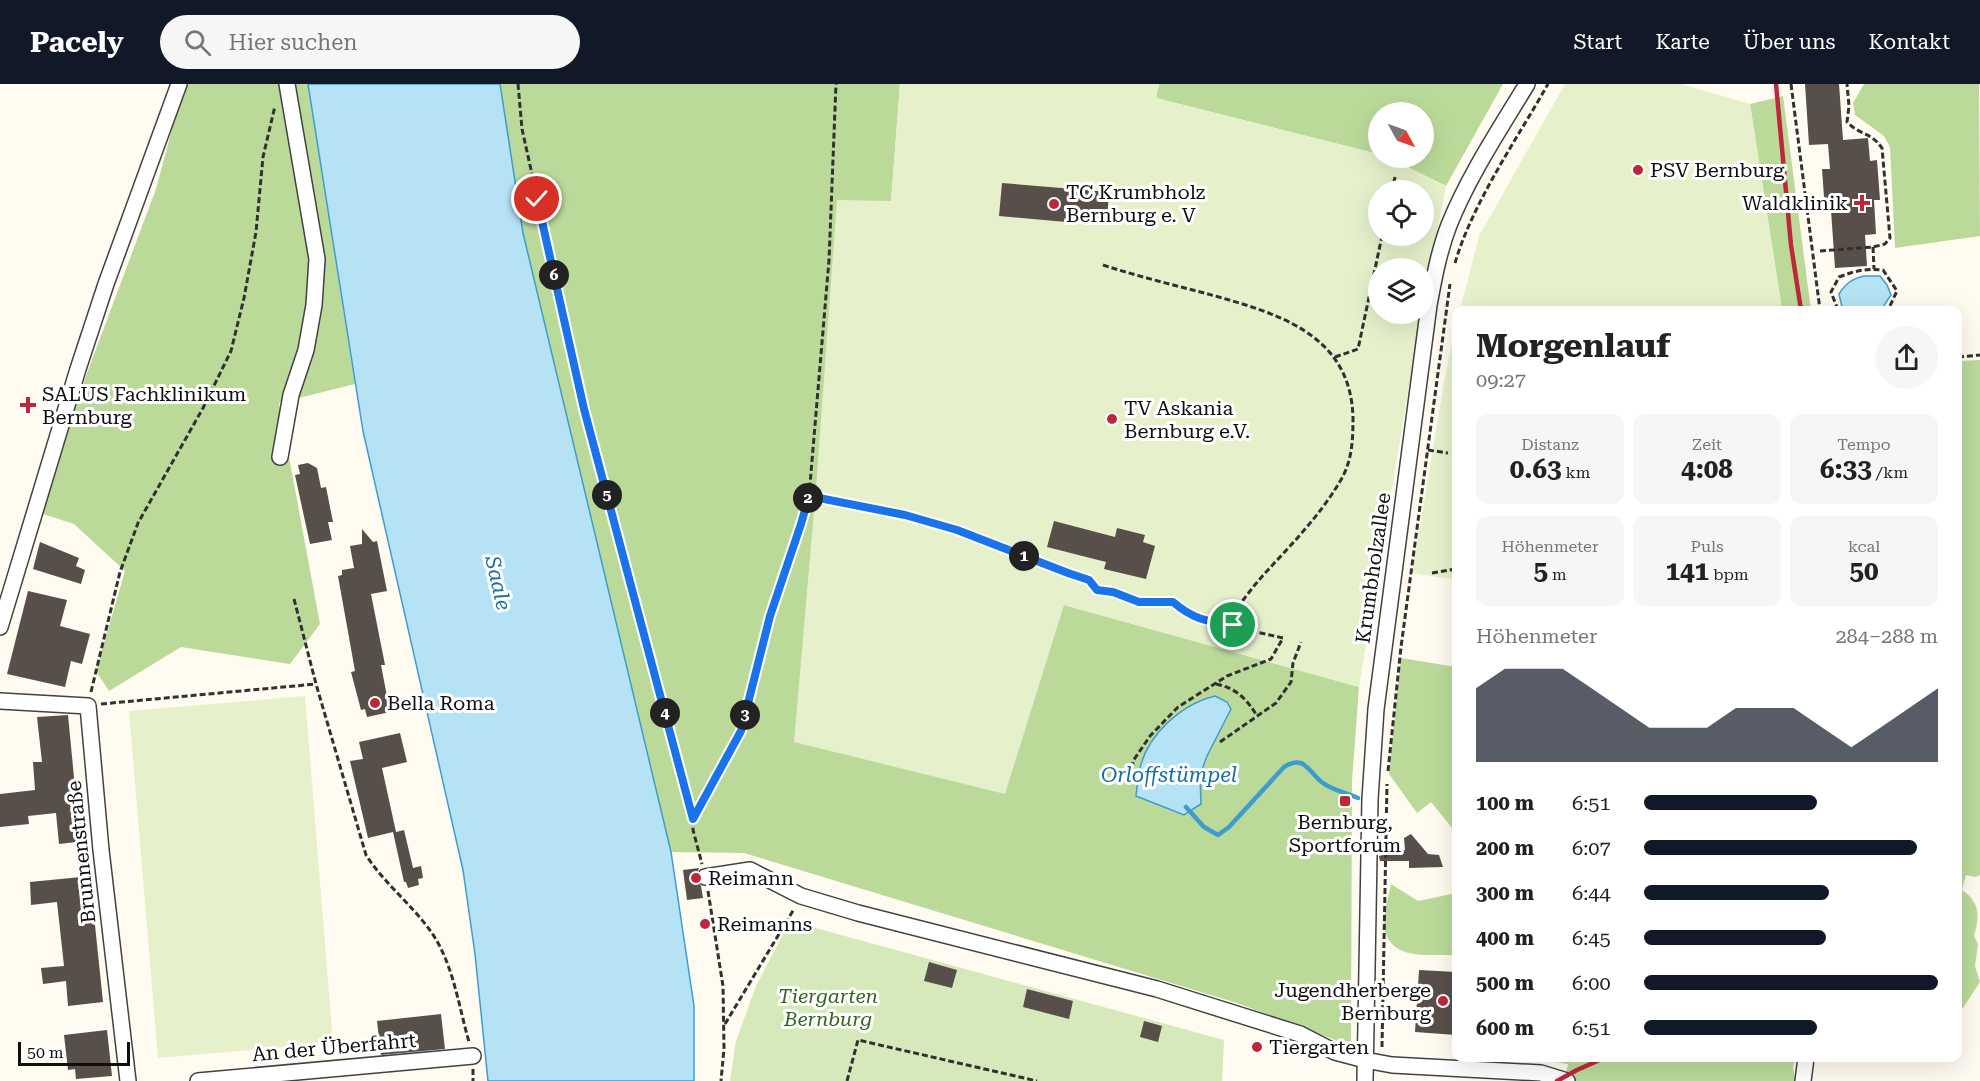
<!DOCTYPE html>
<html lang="de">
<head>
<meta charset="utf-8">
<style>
  :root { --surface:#fff; --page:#f6f6f6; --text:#222; --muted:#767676; --accent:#111827 }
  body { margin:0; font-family:"Roboto Serif",serif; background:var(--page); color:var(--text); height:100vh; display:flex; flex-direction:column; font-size:22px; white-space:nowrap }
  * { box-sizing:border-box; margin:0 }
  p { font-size:20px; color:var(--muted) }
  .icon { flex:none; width:33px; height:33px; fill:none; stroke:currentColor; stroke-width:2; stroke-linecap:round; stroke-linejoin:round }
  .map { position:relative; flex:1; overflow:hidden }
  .details { position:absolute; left:1452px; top:222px; width:510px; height:756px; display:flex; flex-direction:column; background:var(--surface); border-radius:12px; box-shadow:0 6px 24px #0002 }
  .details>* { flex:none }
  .needle { width:39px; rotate:130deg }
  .controls { position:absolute; left:1368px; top:18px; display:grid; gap:12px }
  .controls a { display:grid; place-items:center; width:66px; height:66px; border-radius:50%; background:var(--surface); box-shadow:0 6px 24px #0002; font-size:30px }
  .scale { position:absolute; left:18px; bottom:15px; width:112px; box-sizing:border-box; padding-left:6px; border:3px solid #0f0f0f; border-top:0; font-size:16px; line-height:21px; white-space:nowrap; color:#0f0f0f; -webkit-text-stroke:4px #fff; paint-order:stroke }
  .pin { position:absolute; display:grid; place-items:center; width:51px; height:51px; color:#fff; margin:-26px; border:3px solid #fff; border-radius:50%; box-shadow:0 2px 6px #0007 }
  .km { position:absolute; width:30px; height:30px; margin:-15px; border-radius:50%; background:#222; color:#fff; font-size:16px; line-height:30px; text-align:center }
  .round { display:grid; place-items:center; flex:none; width:63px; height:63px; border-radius:32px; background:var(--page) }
  .summary { display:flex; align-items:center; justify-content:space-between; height:102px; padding:0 24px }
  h1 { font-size:33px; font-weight:700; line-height:45px }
  .figures { display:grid; grid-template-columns:repeat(3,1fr); gap:9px; height:102px; padding:6px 24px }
  .figures div { display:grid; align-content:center; border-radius:12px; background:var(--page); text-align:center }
  .figures b { font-size:26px; font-weight:700 }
  .figures small { font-size:16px; font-weight:400 }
  .figures p { font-size:16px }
  .chart { height:168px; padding:12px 24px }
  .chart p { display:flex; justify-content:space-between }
  .chart svg { width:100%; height:108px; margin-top:6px; fill:var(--accent); opacity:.7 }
  ul { padding:0 24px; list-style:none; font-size:20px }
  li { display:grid; grid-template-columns:96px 72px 1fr; align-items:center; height:45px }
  li i { height:15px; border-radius:8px; background:var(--accent) }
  header { display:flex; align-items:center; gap:36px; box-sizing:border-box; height:84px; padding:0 30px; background:var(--accent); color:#fff }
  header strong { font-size:28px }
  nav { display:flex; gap:33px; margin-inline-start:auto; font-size:21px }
  .search { width:420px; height:54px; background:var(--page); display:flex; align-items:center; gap:15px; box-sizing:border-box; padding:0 21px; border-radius:33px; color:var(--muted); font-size:22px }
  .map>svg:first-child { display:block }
</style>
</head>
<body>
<header>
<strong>Pacely</strong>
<div class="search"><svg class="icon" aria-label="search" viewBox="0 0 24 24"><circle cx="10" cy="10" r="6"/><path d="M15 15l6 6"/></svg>Hier suchen</div>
<nav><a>Start</a><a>Karte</a><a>Über uns</a><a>Kontakt</a></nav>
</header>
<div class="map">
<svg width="1980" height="997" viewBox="0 0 1980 997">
  <rect width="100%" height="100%" fill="#fffbf1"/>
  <polygon fill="#d6e9ba" points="790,837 1224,956 1222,997 730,997 736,957 756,902"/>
  <g fill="#bbda9a">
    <polygon points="184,0 308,0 355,300 279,319 320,540 290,580 181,563 109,607 96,587 125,487 74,440 40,429 87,289 156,105"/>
    <polygon points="500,0 900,0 891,118 837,117 1057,534 1064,521 1359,603 1352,697 1351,962 1237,919 744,769 671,768 523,149"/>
    <polygon points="1159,0 1503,0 1446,102 1389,74 1424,74 1424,28 1378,28 1378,70 1156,14"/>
    <polygon points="1864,0 1979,0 1980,152 1895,164 1890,63 1884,52 1855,31 1853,19"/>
    <polygon points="1783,12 1811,226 1782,226 1750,20"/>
    <path d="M 1980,276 L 1980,791 L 1975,793 L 1966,791 L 1962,806 C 1980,818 1980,832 1974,852 L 1978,860 L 1975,882 L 1980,898 L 1963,924 L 1958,929 L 1958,277 Z"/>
    <polygon points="1401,574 1456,583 1456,749 1431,718 1417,729 1389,690"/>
    <path d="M 1391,800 L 1418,817 L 1456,809 L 1456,871 C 1429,870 1388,878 1384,841 C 1383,829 1389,812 1391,800 Z"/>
    <polygon points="1536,974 1797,974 1793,982 1795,997 1564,997 1568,980 1536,975"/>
  </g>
  <g fill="#e6f1cc" fill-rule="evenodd">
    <path d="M 900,0 L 1159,0 L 1156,14 L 1378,70 L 1378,74 L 1389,74 L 1446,102 L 1424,217 L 1424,184 L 1378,184 L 1378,230 L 1421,230 L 1359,603 L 1064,521 L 1005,710 L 794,658 L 816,404 L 837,116 L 891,117 ZM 1378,106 L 1424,106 L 1424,152 L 1378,152 Z"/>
    <polygon points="1565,0 1681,0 1750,20 1782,226 1460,226 1479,152"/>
    <polygon points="1456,241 1456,496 1412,489 1445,293"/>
    <polygon points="305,612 333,959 158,974 129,627"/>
  </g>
  <g fill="#b6e2f6" stroke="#3e9dcc" stroke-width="1.5">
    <polygon points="308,0 500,0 523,149 671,768 694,922 694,997 488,997 475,870 463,786 363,347"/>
    <path d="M 1864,192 L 1880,192 L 1887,201 L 1891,211 L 1881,226 L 1845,226 L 1842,223 L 1839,210 C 1846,199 1852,195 1864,192 Z"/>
    <path d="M 1215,612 L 1227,618 L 1231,625 L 1207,672 L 1200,691 L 1201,720 L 1184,731 L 1136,712 C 1137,703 1138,693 1140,684 C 1148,650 1182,620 1215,612 Z"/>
  </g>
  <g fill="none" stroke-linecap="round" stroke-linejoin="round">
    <path stroke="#3e9dcc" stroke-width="4.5" d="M 1186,723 L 1204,743 L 1218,751 L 1229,743 L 1284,683 C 1305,670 1308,688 1323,699 C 1332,706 1347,709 1358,714"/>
  </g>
  <g fill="#584f4b">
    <polygon points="1805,0 1839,0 1843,56 1868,54 1870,77 1877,76 1880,116 1874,116 1876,150 1865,151 1867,182 1835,184 1831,126 1825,127 1822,85 1830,85 1828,60 1809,61"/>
    <polygon points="1002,99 1109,108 1107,135 1067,131 1066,138 999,132"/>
    <polygon points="308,379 317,384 321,404 326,403 333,438 328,438 332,456 310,460 295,391 300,390 298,381"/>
    <polygon points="1054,437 1115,453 1117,444 1145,451 1143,458 1155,462 1146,495 1104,485 1106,478 1047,463"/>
    <polygon points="362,445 373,458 377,457 387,507 371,510 385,581 381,581 390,628 367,633 365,625 361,626 351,588 355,587 338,492 342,491 342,486 354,484 350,462 362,460"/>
    <polygon points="40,458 79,474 76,482 85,486 81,500 33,485"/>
    <polygon points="28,507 67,516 60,542 90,550 82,580 71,577 65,603 7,590"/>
    <polygon points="68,631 76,714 80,713 81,716 85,757 59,760 56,729 28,732 29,740 0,743 0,710 35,706 33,678 42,678 37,633"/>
    <polygon points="400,649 407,678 382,684 396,748 404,746 413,784 421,782 423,794 418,795 419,801 408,804 406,798 404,798 393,748 368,754 350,677 363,675 359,658"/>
    <polygon points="1411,750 1428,770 1439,771 1443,783 1409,784 1409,777 1380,777 1379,772 1405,766 1404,754"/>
    <polygon points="699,784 695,794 701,802 703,814 687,816 683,786"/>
    <polygon points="81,793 90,793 103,918 68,922 66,897 43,900 41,884 64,882 57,818 31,821 30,798"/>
    <polygon points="929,878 957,886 952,904 924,897"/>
    <polygon points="1419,886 1456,888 1456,951 1415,948"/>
    <polygon points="1027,905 1073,917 1069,935 1023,923"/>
    <polygon points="441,930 445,965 381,971 377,937"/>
    <polygon points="1144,937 1162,942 1158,958 1140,953"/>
    <polygon points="107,946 112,992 76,995 75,985 68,986 64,951"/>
  </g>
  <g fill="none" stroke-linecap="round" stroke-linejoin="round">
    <g stroke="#424242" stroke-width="18">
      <g id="minor">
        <polyline points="280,373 291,311 306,266 314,221 317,175 287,0"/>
        <polyline points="0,543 78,285 106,200 179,0"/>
        <polyline points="0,617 88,622 101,766 128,997"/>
        <polyline points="705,793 750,786 801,812 858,829 1157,905 1300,950 1335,968 1365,976 1392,981 1541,989 1567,997"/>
        <polyline points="198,997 473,972"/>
        <path d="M 1365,997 L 1370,715 L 1376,625 L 1429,221 C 1434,194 1439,167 1449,141 C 1469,91 1500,45 1527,0"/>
        <polyline points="1803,997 1806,974"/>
      </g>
    </g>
    <g stroke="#313131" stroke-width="3" stroke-dasharray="6 3" stroke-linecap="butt">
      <polyline points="518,0 522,45 584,325 693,735 693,746 702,780"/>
      <polyline points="1791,0 1820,226"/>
      <polyline points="1392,106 1395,93"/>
      <polyline points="1873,163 1874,185"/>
      <path d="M 1820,167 L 1873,163 L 1885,160 L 1890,154 L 1882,64 C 1870,47 1859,51 1847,38 L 1849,22 L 1847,0"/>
      <path d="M 1455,179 C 1473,118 1517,55 1548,0"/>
      <path d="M 1103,181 C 1137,192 1173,201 1208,210 C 1276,229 1351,249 1353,334 C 1353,357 1352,379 1339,399 C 1320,431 1292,460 1267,487 C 1252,503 1239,522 1225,540"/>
      <path d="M 1838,226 L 1831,208 L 1839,193 C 1855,187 1866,184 1883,186 L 1897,207 L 1888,226"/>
      <polyline points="1335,273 1358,265 1382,152"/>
      <polyline points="1958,273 1980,271"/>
      <polyline points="1428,366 1448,369"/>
      <polyline points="809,412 905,431 957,446 1079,491 1089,497 1097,506 1113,509 1139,518 1173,518 1187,530 1199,535 1283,554 1271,575 1227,592 1178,623 1150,652 1133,677 1132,692"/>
      <polyline points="1432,489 1456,485"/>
      <path d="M 294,515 L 316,600 L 366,771 C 384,799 410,819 429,845 C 453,877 458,920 469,958"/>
      <path d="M 1216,600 C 1236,604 1247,615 1257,632"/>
      <polyline points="91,608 120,488 138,439 203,324 231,267 244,214 256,148 263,73 275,22"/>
      <polyline points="101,620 316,600"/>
      <polyline points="1220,658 1276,619 1291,598 1293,579 1301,558"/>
      <polyline points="1388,687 1401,563 1450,200"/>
      <polyline points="694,734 741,647 770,532 801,440 809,412 829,176 836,0"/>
      <polyline points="708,807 723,902 724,964 721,997"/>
      <polyline points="725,940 794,825"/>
      <polyline points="1382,963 1387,700"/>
      <polyline points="473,985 473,997"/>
      <polyline points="847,997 858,956 1037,997"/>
    </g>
    <use href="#minor" stroke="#fff" stroke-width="15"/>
    <g stroke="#be2739" stroke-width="4.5">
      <polyline points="1776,0 1791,161 1801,226"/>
      <polyline points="1557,997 1577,986 1604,974"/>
    </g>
  </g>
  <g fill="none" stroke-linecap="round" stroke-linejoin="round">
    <g stroke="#fff" stroke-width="12">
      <path id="route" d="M 537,115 L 584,325 L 693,735 L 741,647 L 770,532 L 801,440 L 809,412 L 905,431 L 957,446 L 1068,489 L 1089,496 L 1097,506 L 1113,508 L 1139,518 L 1173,518 C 1194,536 1207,537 1233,541"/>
    </g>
    <use href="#route" stroke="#1a73e8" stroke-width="8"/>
  </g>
  <g fill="#be2739" stroke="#fff" stroke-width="2">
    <circle cx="1638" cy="86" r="6"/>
    <path d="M1859 110h6v6h6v6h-6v6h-6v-6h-6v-6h6z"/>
    <circle cx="1054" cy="120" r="6"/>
    <path d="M25 312h6v6h6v6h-6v6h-6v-6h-6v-6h6z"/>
    <circle cx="1112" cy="335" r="6"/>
    <circle cx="375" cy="619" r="6"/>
    <rect x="1339" y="711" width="12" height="12" rx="3"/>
    <circle cx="696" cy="794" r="6"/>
    <circle cx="705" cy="840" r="6"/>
    <circle cx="1443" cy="917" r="6"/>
    <circle cx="1257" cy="963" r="6"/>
  </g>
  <g text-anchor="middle" stroke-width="6" stroke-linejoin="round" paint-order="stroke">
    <g font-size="20" fill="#0f0f0f" stroke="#fff" text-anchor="start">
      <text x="1650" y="93">PSV Bernburg</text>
      <text x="1066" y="115">TC Krumbholz<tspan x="1066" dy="23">Bernburg e. V</tspan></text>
      <text x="1848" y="126" text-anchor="end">Waldklinik</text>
      <text x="42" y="317">SALUS Fachklinikum<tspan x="42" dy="23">Bernburg</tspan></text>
      <text x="1124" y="331">TV Askania<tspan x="1124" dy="23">Bernburg e.V.</tspan></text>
      <text x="387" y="626">Bella Roma</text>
      <text x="1345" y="745" text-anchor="middle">Bernburg,<tspan x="1345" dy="23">Sportforum</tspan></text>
      <text x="708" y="801">Reimann</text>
      <text x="717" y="847">Reimanns</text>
      <text x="1431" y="913" text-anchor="end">Jugendherberge<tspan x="1431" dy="23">Bernburg</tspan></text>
      <text x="1269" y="970">Tiergarten</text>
    </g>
    <g font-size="20" fill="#0f0f0f" stroke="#fff">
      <text transform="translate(1373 484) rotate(-82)" y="7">Krumbholzallee</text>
      <text transform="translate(81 768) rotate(-96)" y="7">Brunnenstraße</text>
      <text transform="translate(334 963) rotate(-5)" y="7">An der Überfahrt</text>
    </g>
    <g font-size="20" font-style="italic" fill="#33671f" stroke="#fff">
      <text x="828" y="919">Tiergarten<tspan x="828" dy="23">Bernburg</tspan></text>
    </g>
    <g font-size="21" font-style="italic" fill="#186ea0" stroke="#fff">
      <text transform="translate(498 499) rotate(77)" y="7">Saale</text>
      <text x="1169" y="698">Orloffstümpel</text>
    </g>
  </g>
</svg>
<div class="controls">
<a><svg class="needle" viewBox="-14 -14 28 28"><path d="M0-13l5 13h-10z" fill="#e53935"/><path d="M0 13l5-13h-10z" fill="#767676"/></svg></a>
<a><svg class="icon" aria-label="locate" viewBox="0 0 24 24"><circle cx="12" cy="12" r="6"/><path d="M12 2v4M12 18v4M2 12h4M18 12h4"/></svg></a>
<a><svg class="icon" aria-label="layers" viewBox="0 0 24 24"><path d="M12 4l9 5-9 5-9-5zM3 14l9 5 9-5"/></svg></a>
</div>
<div class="scale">50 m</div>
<div class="pin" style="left:1233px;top:541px;background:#1e9e55"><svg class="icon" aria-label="arrive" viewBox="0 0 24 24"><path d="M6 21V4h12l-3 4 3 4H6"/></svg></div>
<div class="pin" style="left:537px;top:115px;background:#d93025"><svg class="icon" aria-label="check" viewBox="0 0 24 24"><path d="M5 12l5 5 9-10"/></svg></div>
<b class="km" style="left:1024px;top:472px">1</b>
<b class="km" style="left:808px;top:414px">2</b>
<b class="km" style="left:745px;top:631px">3</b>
<b class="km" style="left:665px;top:629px">4</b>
<b class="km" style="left:607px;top:411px">5</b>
<b class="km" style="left:554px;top:191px">6</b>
<section class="details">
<div class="summary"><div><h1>Morgenlauf</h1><p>09:27</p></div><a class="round"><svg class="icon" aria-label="share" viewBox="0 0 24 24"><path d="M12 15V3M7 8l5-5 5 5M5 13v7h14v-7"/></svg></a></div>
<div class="figures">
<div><p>Distanz</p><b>0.63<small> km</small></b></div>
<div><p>Zeit</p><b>4:08</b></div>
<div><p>Tempo</p><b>6:33<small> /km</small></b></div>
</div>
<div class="figures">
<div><p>Höhenmeter</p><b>5<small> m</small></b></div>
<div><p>Puls</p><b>141<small> bpm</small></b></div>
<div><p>kcal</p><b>50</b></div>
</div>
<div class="chart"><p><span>Höhenmeter</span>284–288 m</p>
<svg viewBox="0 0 160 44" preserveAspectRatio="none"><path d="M0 44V14L10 6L20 6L30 6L40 14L50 22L60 30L70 30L80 30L90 22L100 22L110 22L120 30L130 38L140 30L150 22L160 14V44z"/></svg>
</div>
<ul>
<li><b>100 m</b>6:51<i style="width:59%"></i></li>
<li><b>200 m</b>6:07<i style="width:93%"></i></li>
<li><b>300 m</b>6:44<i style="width:63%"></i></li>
<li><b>400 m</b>6:45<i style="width:62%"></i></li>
<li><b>500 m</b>6:00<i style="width:100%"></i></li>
<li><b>600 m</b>6:51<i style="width:59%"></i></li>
</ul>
</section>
</div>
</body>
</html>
